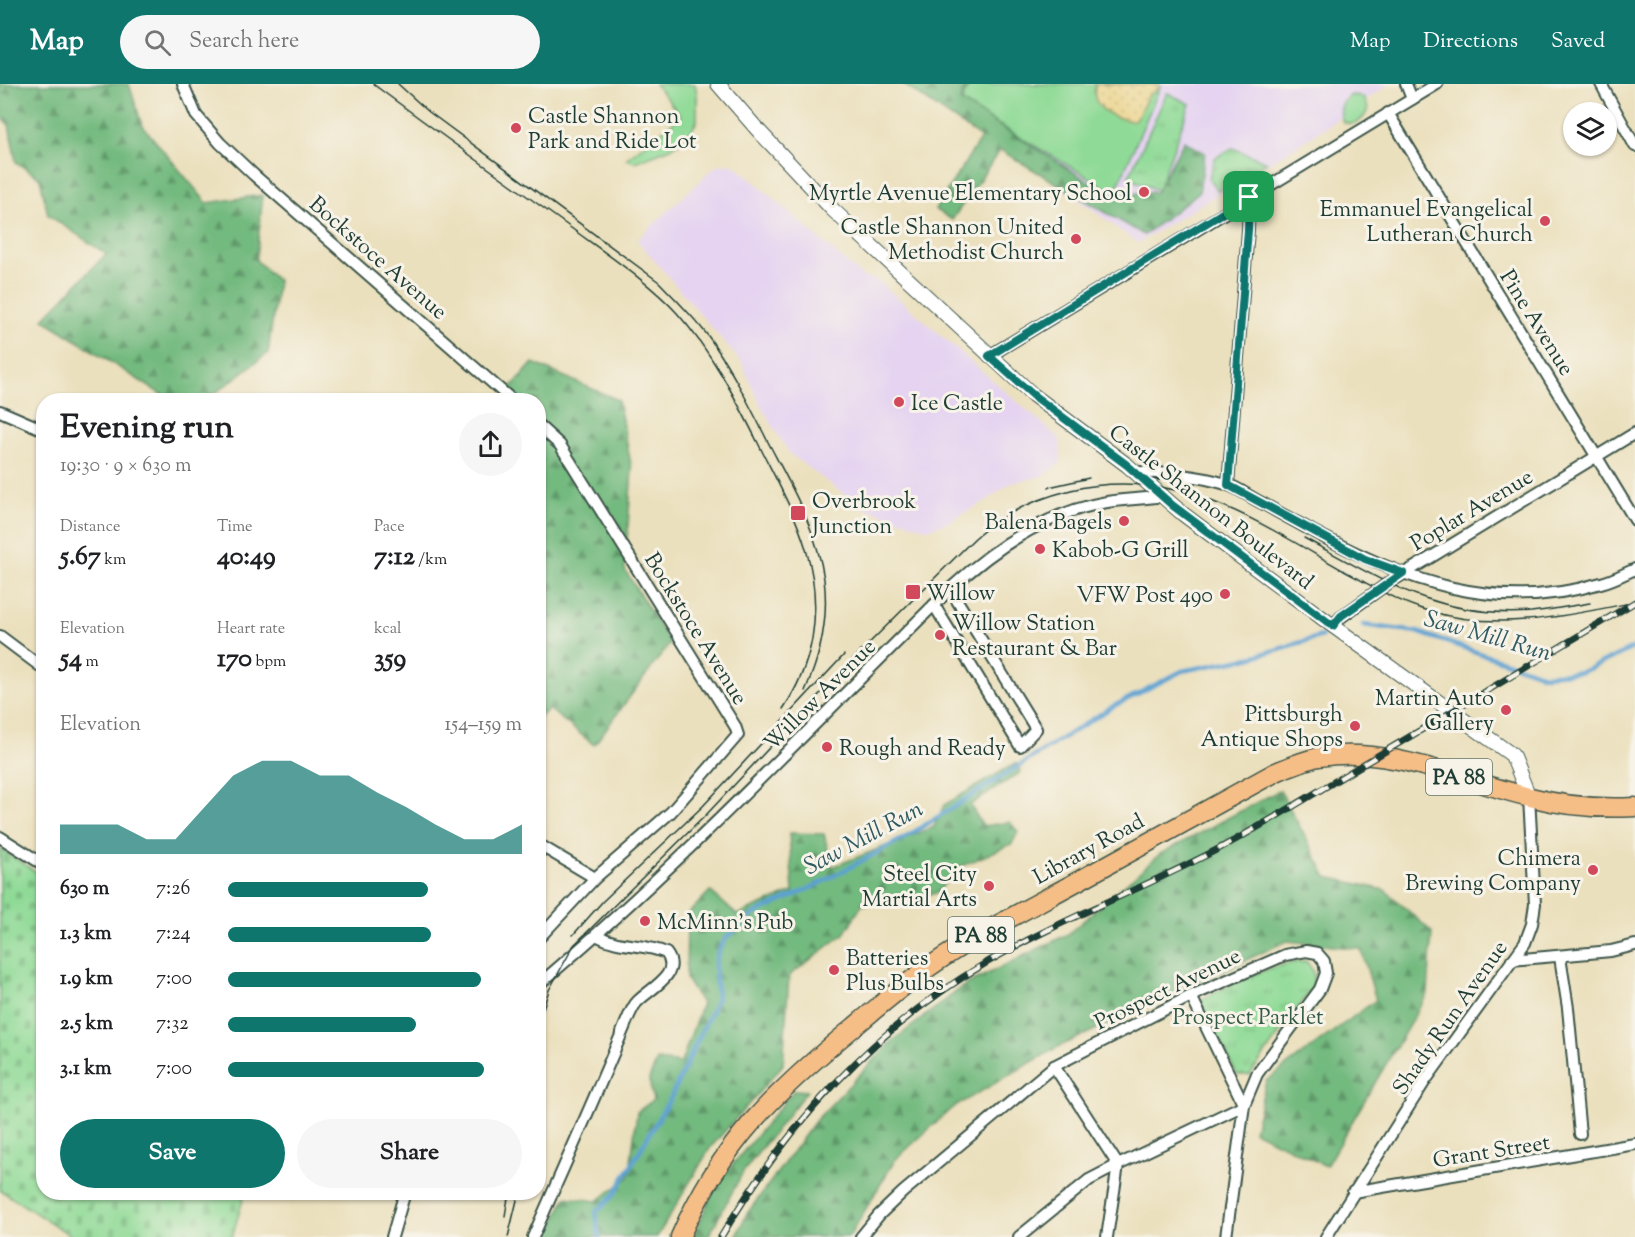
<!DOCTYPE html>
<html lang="en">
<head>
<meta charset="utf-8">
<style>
  :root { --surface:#fff; --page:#f6f6f6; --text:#202124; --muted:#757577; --accent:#0f766e }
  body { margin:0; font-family:"Sorts Mill Goudy",serif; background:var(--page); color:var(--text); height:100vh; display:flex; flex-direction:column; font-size:22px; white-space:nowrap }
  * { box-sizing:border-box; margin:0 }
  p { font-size:20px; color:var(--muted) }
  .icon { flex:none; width:33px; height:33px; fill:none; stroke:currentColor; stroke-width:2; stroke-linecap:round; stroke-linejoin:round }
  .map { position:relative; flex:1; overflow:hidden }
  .drawer { position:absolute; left:36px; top:309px; width:510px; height:807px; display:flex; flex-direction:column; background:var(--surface); border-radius:24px; box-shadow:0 2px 4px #0004 }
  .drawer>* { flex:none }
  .controls { position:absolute; left:1563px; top:18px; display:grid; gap:12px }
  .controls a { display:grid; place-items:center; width:54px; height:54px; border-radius:50%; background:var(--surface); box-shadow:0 2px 4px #0004; font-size:30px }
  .pin { position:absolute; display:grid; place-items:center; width:51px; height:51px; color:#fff; margin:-26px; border-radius:12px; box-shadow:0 3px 9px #0006 }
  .round { display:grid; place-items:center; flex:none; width:63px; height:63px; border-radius:32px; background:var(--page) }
  .summary { display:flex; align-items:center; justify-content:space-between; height:102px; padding:0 24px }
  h1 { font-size:33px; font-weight:800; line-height:45px }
  .stats { display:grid; grid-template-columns:repeat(3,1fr); gap:9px; height:102px; padding:6px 24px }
  .stats div { display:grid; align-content:center }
  .stats b { font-size:26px; font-weight:800 }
  .stats small { font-size:16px; font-weight:400 }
  .stats p { font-size:16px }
  .chart { height:168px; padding:12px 24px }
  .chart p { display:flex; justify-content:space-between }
  .chart svg { width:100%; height:108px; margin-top:6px; fill:var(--accent); opacity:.7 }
  .cta { display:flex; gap:12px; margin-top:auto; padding:12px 24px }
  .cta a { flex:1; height:69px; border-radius:36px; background:var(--accent); color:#fff; font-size:24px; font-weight:800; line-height:69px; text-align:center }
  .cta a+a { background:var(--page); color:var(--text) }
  ul { padding:0 24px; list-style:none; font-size:20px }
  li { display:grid; grid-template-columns:96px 72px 1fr; align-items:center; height:45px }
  li i { height:15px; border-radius:8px; background:var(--accent) }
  header { display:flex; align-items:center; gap:36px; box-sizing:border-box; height:84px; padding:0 30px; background:var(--accent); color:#fff }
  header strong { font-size:28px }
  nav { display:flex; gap:33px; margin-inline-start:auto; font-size:21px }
  .search { width:420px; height:54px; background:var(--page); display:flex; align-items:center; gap:15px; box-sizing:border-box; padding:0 21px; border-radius:33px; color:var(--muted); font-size:22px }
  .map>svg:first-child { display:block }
</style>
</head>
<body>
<header>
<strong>Map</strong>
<div class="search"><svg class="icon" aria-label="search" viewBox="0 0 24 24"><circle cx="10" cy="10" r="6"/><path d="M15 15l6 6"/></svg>Search here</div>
<nav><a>Map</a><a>Directions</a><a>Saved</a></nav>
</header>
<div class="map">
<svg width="1635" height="1153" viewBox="0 0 1635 1153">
  <defs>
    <pattern id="forest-firs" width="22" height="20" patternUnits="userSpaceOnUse" patternTransform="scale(1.5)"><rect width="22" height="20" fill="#73ba7f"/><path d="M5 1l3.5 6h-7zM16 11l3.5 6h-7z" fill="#5e9869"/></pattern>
    <pattern id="sand-dots" width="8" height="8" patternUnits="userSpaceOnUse" patternTransform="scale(1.5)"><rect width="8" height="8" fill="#eeda9e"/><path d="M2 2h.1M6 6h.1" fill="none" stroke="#ccbc89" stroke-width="1.8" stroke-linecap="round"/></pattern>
    <pattern id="cemetery-stones" width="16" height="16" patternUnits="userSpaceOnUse" patternTransform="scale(1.5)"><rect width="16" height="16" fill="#8fda96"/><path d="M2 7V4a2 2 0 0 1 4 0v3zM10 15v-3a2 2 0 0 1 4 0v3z" fill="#7bbc82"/></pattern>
    <pattern id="park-tufts" width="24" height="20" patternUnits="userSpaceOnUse" patternTransform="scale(1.5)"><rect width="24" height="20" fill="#8fda96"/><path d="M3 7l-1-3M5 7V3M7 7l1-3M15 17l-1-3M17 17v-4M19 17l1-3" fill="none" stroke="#7bbc82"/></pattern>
  </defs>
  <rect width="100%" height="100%" fill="#f7f3e8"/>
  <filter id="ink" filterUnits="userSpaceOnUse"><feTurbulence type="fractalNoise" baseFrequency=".0167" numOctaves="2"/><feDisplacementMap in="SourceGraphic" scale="12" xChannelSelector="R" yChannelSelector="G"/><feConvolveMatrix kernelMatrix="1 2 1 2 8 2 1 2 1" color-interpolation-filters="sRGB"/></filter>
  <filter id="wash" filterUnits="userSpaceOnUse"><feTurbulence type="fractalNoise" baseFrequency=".008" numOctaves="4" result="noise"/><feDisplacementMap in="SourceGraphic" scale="24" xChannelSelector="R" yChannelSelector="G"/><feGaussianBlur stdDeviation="1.35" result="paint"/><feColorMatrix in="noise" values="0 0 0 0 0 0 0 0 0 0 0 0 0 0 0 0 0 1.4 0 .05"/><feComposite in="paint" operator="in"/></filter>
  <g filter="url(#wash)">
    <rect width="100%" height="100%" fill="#ebe0bd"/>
    <g fill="#e5d3f1">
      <polygon points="923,0 1390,0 1303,58 1138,159 921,2"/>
      <polygon points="717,81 735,81 863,193 877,196 1060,355 1061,379 1043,392 1011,399 986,417 946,439 928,445 861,423 789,369 761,322 742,279 637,156"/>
    </g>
    <g fill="#8fda96" stroke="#578c65" stroke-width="1.5">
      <polygon points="655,0 695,0 697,10 697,37 690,49 671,64 635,78 626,75 681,32"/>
      <polygon points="967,0 1159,0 1160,3 1115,109 962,19"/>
      <path d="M 1352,11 L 1363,13 L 1368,24 C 1365,36 1355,43 1343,38 C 1338,28 1341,15 1352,11 Z"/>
    </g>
    <g fill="url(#forest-firs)" stroke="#497c5a" stroke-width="1.5">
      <polygon points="0,0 129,0 142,41 207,119 263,111 256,176 278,197 268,269 206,316 170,316 43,235 106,170 48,131 40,94 16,78 9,41 0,32"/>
      <polygon points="903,0 970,0 960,17 1110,111 1156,108 1184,57 1205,69 1199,108 1144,151 1000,66 952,136 935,125 981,54"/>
      <polygon points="533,279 618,316 632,385 625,486 670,559 594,661 549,625 539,634 538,316 500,316"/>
      <polygon points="1016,679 1021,688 970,721 983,742 1010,738 1018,748 1012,760 957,784 937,809 862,821 844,850 789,892 783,981 710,1064 657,1153 547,1153 566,1113 597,1117 629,1093 637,1028 653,1016 649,995 657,976 681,979 702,919 686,895 687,831 710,807 737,831 793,808 789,749 824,750 832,783 934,743 944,721"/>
      <polygon points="1280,706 1327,793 1385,806 1432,848 1428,909 1326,1082 1254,1047 1266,997 1376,916 1361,865 1287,857 1056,964 952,1024 895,1076 849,1153 736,1153 746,1131 816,1036 890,959 965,901 1068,850 1160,770"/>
      <polygon points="794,1006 807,1007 743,1088 708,1153 693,1153 716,1101"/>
    </g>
    <path fill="url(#sand-dots)" stroke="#868c69" stroke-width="1.5" d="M 1096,0 L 1159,0 L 1160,3 L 1148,12 L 1138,32 L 1132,37 C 1114,34 1088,24 1096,0 Z"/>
    <polygon fill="url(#cemetery-stones)" stroke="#578c65" stroke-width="1.5" points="0,765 43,792 44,1108 245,1109 232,1153 73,1153 0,1106"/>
    <g fill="url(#park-tufts)" stroke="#578c65" stroke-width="1.5">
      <polygon points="1167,9 1190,20 1158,106 1128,94"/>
      <polygon points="1232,64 1267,78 1218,107 1209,94 1215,74"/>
      <path d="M 1306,877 C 1315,887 1315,893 1311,906 L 1250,991 L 1237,991 L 1200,916 C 1234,900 1268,880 1306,877 Z"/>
    </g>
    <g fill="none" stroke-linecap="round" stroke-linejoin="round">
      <g stroke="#5ca1d1" stroke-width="4.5">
        <polyline points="1363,541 1417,548 1544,591 1582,588 1635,563"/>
        <polyline points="599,1153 596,1128 614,1111 671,1013 717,915 715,883 718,867 726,854 754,830 815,802 906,753 1112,623 1182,587 1249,574 1322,552"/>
      </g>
    </g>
  </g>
  <g filter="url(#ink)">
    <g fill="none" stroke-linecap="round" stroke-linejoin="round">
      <g stroke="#3e5549" stroke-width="14">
        <g id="minor">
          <polyline points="183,0 196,31 220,59 254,91 512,316"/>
          <polyline points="1406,0 1412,15"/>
          <polyline points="1601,0 1635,62"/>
          <polyline points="1388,29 1635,436"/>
          <polyline points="989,272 1437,0"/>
          <polyline points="0,327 44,346"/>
          <polyline points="538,341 560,361 735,642 738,651 671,728 595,794 538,855"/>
          <path d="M 1136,388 C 1167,389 1196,391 1226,400 C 1238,404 1250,413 1262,419 C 1279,429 1297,438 1314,448 C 1407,497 1495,531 1601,499 C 1613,496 1624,490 1635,485"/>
          <polyline points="1228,401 1248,146 1249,113"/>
          <polyline points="934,521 1020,662 1036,645 950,505"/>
          <polyline points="1333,542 1341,533 1387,500 1635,349"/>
          <polyline points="0,552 44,585"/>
          <polyline points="0,753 44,781"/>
          <polyline points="538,760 595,794"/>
          <polyline points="1560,873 1568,924 1580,1050"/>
          <polyline points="1512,876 1611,867 1635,861"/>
          <path d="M 538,901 C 684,778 814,639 950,505 C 993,465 1048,428 1107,418 C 1125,415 1144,415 1163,412"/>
          <polyline points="1054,982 1118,1081 1107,1153"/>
          <polyline points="1353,1108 1635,1060"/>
          <polyline points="392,1153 405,1108"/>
          <path d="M 533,1153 C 565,1080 598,1007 628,934 C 631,928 633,922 637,918 C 649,905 683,890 666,869 C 644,859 620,864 598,852"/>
          <polyline points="861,1153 879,1131 903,1108 1054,982 1191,912 1285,871 1306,867 1317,869 1324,877 1326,889 1320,905 1257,990 1244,1021 1226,1153"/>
          <polyline points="1019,1153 1089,1096 1118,1081 1244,1021 1191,912"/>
          <polyline points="1326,1153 1425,997 1525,859 1532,840 1535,820 1529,713"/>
        </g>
      </g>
      <g stroke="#3e5549" stroke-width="16">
        <polyline id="tertiary" points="718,0 757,45 833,126 1033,311 1127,381 1183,430 1333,542 1512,671 1529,713"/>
      </g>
      <g stroke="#3e5549" stroke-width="21">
        <path id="primary" d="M 680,1153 C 721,1059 776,1007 854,943 C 886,916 919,888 955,866 C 998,839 1044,816 1089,791 C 1151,757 1213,723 1276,688 C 1290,682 1304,676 1319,673 C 1391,661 1461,697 1530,713 C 1564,722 1600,725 1635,723"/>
      </g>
      <use href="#minor" stroke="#fff" stroke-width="10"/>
      <use href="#tertiary" stroke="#fff" stroke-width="14"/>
      <use href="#primary" stroke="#f6be87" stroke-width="18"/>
      <g stroke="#1f3d34" stroke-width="1.5">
        <path d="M 373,0 C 437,48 502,94 567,141 C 602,167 648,197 677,229 C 711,267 735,313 758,359 C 790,424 825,478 812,555 C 807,581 798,603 783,625"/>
        <path d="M 398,0 L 429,28 L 659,198 C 677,217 696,235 711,256 C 733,288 750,322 767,356 C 790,400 817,445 824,495 C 829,534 821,571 805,607"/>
        <polyline points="1134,393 1176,398"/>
        <polyline points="1049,403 1089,394"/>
        <path d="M 1304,454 C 1382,496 1439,535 1531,528 C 1551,526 1571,522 1590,519"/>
        <polyline points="573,851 603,817 703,722 844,571"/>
        <path d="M 538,940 L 549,906 L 574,861 L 706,731 L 848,580 L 975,454 C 1003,429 1035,415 1071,406 C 1179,381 1258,438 1346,488 C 1373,503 1400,519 1429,527 C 1498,548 1566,532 1635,518"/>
        <polyline points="505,1132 509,1108"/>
        <polyline points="508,1153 519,1108"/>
      </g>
      <g stroke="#1f3d34" stroke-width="7">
        <path id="rail" d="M 721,1153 C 788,1040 872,946 986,879 C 1066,832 1154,801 1235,756 C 1276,733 1317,708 1357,684 C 1450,629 1542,574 1635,518"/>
      </g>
      <use href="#rail" stroke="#f7f3e8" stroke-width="4.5" stroke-dasharray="14" stroke-linecap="butt"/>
    </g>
  </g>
  <g fill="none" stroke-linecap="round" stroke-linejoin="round" filter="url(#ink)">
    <g stroke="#fff" stroke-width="12">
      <polygon id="route" points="1249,113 1248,146 1228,401 1365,475 1403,489 1341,532 1333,542 1172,421 1127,381 1033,311 989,272"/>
    </g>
    <use href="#route" stroke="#0f766e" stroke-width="8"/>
  </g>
  <g fill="#d1495b" stroke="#f7f3e8" stroke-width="2">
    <circle cx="516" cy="44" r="6"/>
    <circle cx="1144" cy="108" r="6"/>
    <circle cx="1545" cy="137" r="6"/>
    <circle cx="1076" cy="155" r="6"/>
    <circle cx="899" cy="318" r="6"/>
    <rect x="790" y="421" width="16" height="16" rx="3"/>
    <circle cx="1124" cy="437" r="6"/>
    <circle cx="1040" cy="465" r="6"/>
    <rect x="905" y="500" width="16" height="16" rx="3"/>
    <circle cx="1225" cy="510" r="6"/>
    <circle cx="940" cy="551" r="6"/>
    <circle cx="1506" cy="626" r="6"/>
    <circle cx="1355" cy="642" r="6"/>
    <circle cx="827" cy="663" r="6"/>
    <circle cx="1593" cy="786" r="6"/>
    <circle cx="989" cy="802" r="6"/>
    <circle cx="645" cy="837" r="6"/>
    <circle cx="834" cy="886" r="6"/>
  </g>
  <g text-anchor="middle" stroke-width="6" stroke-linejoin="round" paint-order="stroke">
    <g fill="#f7f3e8" stroke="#60746a" stroke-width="1.5">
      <rect x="1426" y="675" width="66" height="36" rx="4.5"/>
      <rect x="948" y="833" width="66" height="36" rx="4.5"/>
    </g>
    <g font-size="21" font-weight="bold" fill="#1f3d34">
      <text x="1459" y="700">PA 88</text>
      <text x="981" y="858">PA 88</text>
    </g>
    <g font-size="22" fill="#1f3d34" stroke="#f7f3e8" text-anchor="start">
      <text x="528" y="39">Castle Shannon<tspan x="528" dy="25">Park and Ride Lot</tspan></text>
      <text x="1132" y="116" text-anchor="end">Myrtle Avenue Elementary School</text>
      <text x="1533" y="132" text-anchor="end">Emmanuel Evangelical<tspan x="1533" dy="25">Lutheran Church</tspan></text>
      <text x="1064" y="150" text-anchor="end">Castle Shannon United<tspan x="1064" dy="25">Methodist Church</tspan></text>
      <text x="911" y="326">Ice Castle</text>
      <text x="812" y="424">Overbrook<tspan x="812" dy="25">Junction</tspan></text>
      <text x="1112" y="445" text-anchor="end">Balena Bagels</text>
      <text x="1052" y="473">Kabob-G Grill</text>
      <text x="926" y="516">Willow</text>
      <text x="1213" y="518" text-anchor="end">VFW Post 490</text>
      <text x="952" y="546">Willow Station<tspan x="952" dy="25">Restaurant &amp; Bar</tspan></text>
      <text x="1494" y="621" text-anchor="end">Martin Auto<tspan x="1494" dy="25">Gallery</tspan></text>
      <text x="1343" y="637" text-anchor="end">Pittsburgh<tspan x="1343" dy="25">Antique Shops</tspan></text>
      <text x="839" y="671">Rough and Ready</text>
      <text x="1581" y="781" text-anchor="end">Chimera<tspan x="1581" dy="25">Brewing Company</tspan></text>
      <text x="977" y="797" text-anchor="end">Steel City<tspan x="977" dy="25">Martial Arts</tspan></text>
      <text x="657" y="845">McMinn's Pub</text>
      <text x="846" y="881">Batteries<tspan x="846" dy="25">Plus Bulbs</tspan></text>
    </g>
    <g font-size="22" fill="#1f3d34" stroke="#f7f3e8">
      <text transform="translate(379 173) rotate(41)" y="8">Bockstoce Avenue</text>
      <text transform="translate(1538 238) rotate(58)" y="8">Pine Avenue</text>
      <text transform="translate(1212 422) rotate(38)" y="8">Castle Shannon Boulevard</text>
      <text transform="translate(1471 425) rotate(-31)" y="8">Poplar Avenue</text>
      <text transform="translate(697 544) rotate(58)" y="8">Bockstoce Avenue</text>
      <text transform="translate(819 610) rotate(-45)" y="8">Willow Avenue</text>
      <text transform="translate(1088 764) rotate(-29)" y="8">Library Road</text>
      <text transform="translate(1167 904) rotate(-26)" y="8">Prospect Avenue</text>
      <text transform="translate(1449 933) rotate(-55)" y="8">Shady Run Avenue</text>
      <text transform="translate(1491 1066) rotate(-9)" y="8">Grant Street</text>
    </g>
    <g font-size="22" fill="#355c48" stroke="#f7f3e8">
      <text x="1248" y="940">Prospect Parklet</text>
    </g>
    <g font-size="24" font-style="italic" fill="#315b63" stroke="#f7f3e8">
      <text transform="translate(1488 551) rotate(16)" y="8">Saw Mill Run</text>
      <text transform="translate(863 753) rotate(-28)" y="8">Saw Mill Run</text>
    </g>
  </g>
</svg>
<div class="controls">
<a><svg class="icon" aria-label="layers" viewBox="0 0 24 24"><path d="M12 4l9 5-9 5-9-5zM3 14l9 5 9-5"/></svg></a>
</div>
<div class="pin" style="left:1249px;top:113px;background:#1e9e55"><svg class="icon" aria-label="arrive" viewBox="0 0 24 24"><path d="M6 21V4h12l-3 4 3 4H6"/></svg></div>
<section class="drawer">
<div class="summary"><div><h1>Evening run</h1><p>19:30 · 9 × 630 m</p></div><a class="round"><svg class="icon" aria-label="share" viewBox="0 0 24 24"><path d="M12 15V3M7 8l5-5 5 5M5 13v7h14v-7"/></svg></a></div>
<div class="stats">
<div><p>Distance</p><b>5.67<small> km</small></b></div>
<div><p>Time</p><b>40:49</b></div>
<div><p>Pace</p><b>7:12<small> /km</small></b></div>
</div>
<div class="stats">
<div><p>Elevation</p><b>54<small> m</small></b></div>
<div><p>Heart rate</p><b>170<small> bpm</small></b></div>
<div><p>kcal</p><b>359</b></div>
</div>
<div class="chart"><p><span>Elevation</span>154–159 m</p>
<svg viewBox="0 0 160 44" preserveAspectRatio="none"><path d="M0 44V32L10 32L20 32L30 38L40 38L50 25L60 12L70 6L80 6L90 12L100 12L110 19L120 25L130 32L140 38L150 38L160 32V44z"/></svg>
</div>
<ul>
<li><b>630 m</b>7:26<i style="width:68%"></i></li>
<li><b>1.3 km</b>7:24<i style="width:69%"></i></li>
<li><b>1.9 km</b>7:00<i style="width:86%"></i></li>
<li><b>2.5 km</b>7:32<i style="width:64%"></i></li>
<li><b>3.1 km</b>7:00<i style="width:87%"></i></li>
</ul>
<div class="cta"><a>Save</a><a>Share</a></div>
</section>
</div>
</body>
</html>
